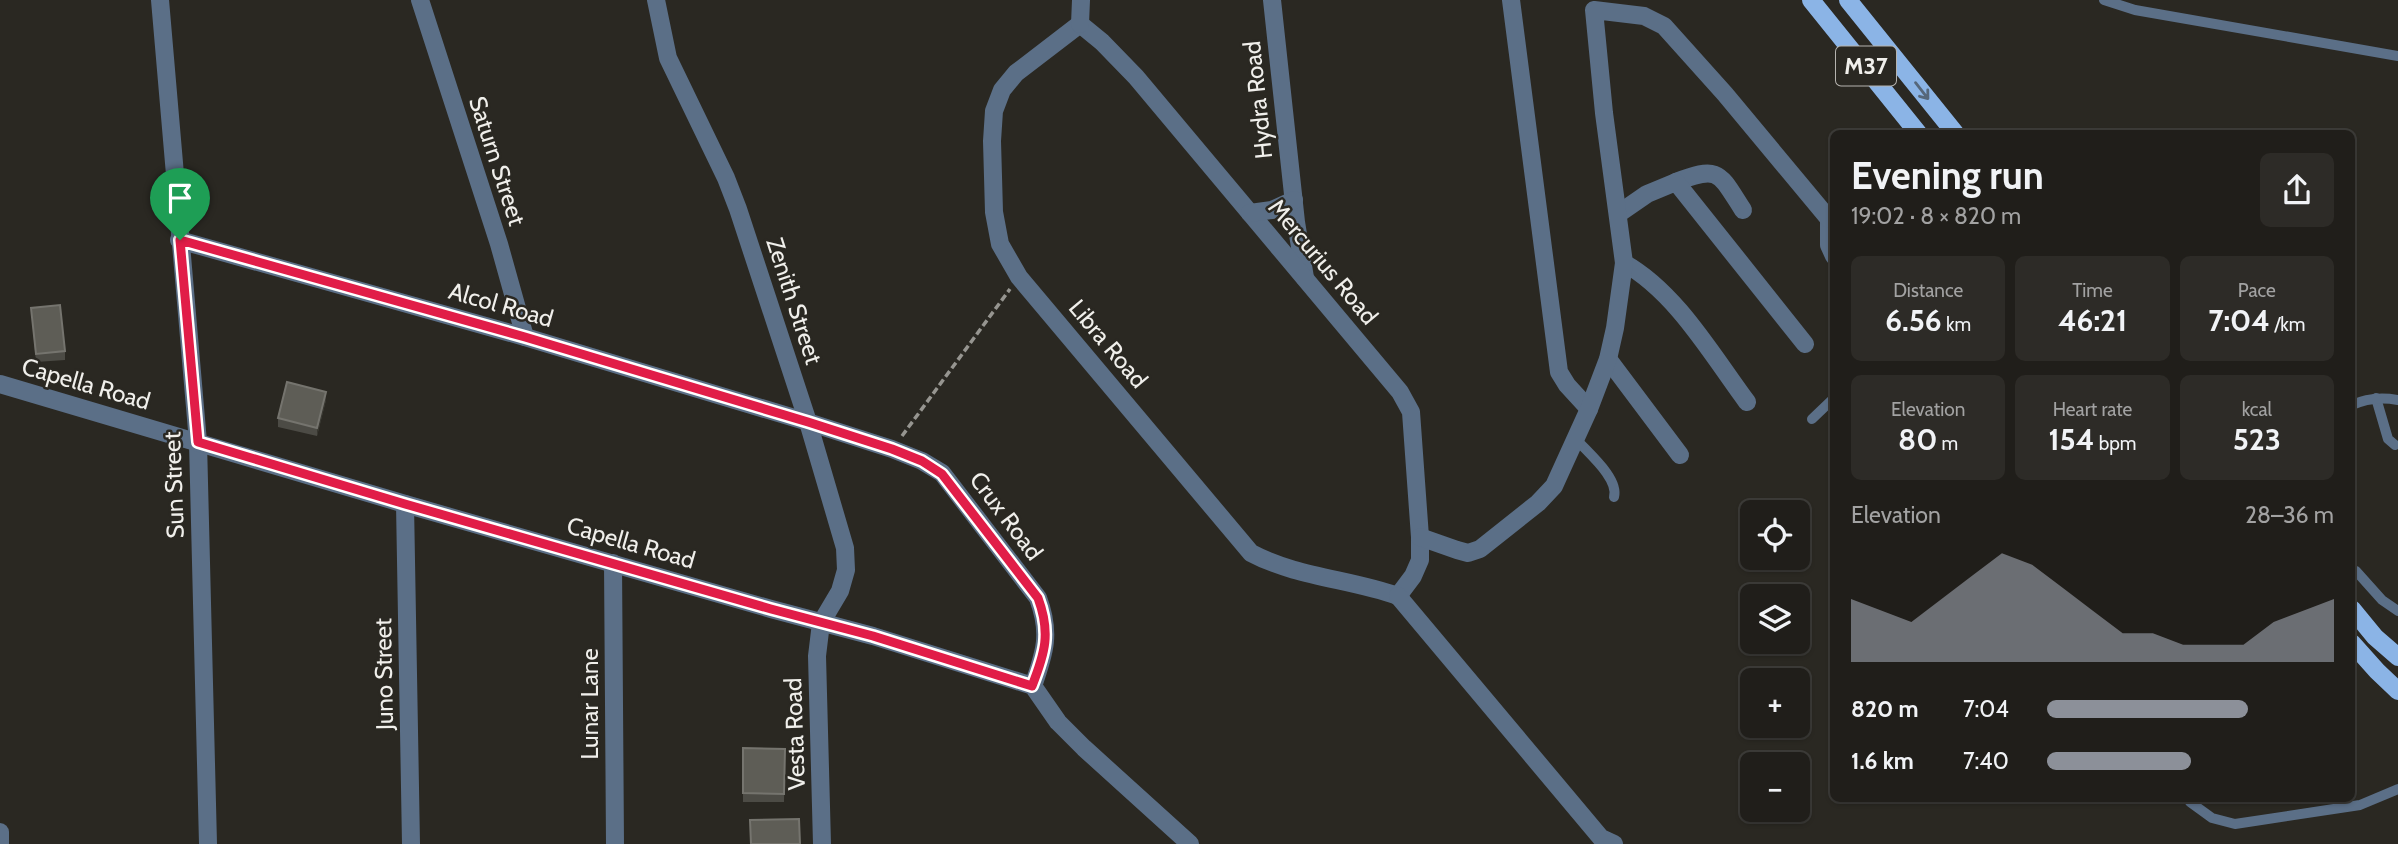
<!DOCTYPE html>
<html lang="en">
<head>
<meta charset="utf-8">
<style>
  :root { --surface:#201e1a; --page:#2d2b27; --text:#f1f3f6; --muted:#a2a2a2; --line:#3d3c39; --accent:#8c9099 }
  body { margin:0; font-family:Cabin,sans-serif; background:var(--page); color:var(--text); height:100vh; display:flex; flex-direction:column; font-size:26px; white-space:nowrap }
  * { box-sizing:border-box; margin:0 }
  p { font-size:23px; color:var(--muted) }
  .icon { flex:none; width:38px; height:38px; fill:none; stroke:currentColor; stroke-width:2; stroke-linecap:round; stroke-linejoin:round }
  .map { position:relative; flex:1; overflow:hidden }
  .drawer { position:absolute; left:1830px; top:130px; width:525px; height:672px; display:flex; flex-direction:column; background:var(--surface); border-radius:10px; box-shadow:0 2px 5px #0004,0 0 0 2px var(--line) }
  .drawer>* { flex:none }
  .controls { position:absolute; left:1740px; top:500px; display:grid; gap:14px }
  .controls a { display:grid; place-items:center; width:70px; height:70px; border-radius:10px; background:var(--surface); box-shadow:0 2px 5px #0004,0 0 0 2px var(--line); font-size:35px }
  .pin { position:absolute; display:grid; place-items:center; width:60px; height:60px; color:#fff; margin:-72px -30px; border-radius:50% 50% 50% 0; rotate:-45deg; box-shadow:0 0 7px #0007 }
  .pin .icon { rotate:45deg }
  .round { display:grid; place-items:center; flex:none; width:74px; height:74px; border-radius:10px; background:var(--page) }
  .head { display:flex; align-items:center; justify-content:space-between; height:119px; padding:0 21px }
  h1 { font-size:38px; font-weight:800; line-height:52px }
  .figures { display:grid; grid-template-columns:repeat(3,1fr); gap:10px; height:119px; padding:7px 21px }
  .figures div { display:grid; align-content:center; border-radius:10px; background:var(--page); text-align:center }
  .figures b { font-size:30px; font-weight:800 }
  .figures small { font-size:19px; font-weight:400 }
  .figures p { font-size:19px }
  .chart { height:196px; padding:14px 21px }
  .chart p { display:flex; justify-content:space-between }
  .chart svg { width:100%; height:126px; margin-top:7px; fill:var(--accent); opacity:.7 }
  ul { padding:0 21px; list-style:none; font-size:23px }
  li { display:grid; grid-template-columns:112px 84px 1fr; align-items:center; height:52px }
  li i { height:18px; border-radius:9px; background:var(--accent) }
  .map>svg:first-child { display:block }
</style>
</head>
<body>
<div class="map">
<svg width="2398" height="844" viewBox="0 0 2398 844">
  <rect width="100%" height="100%" fill="#2a2822"/>
  <g fill="none" stroke-linecap="round" stroke-linejoin="round">
    <polyline stroke="#969590" stroke-width="3.5" stroke-dasharray="7 3.5" stroke-linecap="butt" points="902,436 1010,289"/>
    <g stroke="#5b6f87" stroke-width="10">
      <polyline points="2104,0 2135,10 2398,56"/>
      <polyline points="2376,398 2388,439 2395,445"/>
      <path d="M 2352,405 C 2367,398 2382,397 2398,400"/>
      <polyline points="1812,419 1834,398"/>
      <path d="M 1575,438 C 1588,453 1619,478 1614,497"/>
      <polyline points="2356,571 2382,600 2398,611"/>
      <polyline points="2189,798 2190,802 2212,818 2235,824 2360,805 2398,789"/>
    </g>
    <g stroke="#5b6f87" stroke-width="18">
      <polyline points="160,0 198,442 208,844"/>
      <polyline points="420,0 499,244 525,337"/>
      <polyline points="656,0 668,58 726,178 738,209 808,422 845,548 846,570 840,591 821,623 817,656 822,844"/>
      <polyline points="1272,0 1296,222 1305,278"/>
      <polyline points="1511,0 1559,372 1567,385 1589,409"/>
      <path d="M 1080,24 L 1016,73 L 1002,90 L 994,111 L 992,141 L 994,212 L 1000,244 L 1019,277 L 1251,553 C 1296,577 1350,579 1398,596"/>
      <polyline points="1080,24 1102,42 1136,77 1400,392 1411,412 1420,537 1420,560 1413,576 1398,596"/>
      <polyline points="1080,24 1081,0"/>
      <path d="M 1676,182 C 1720,165 1719,173 1743,210"/>
      <polyline points="1250,213 1272,210 1294,200"/>
      <polyline points="1618,214 1647,194 1676,182 1805,344"/>
      <polyline points="1829,219 1829,245 1834,256"/>
      <path d="M 179,240 L 525,337 L 808,422 L 892,449 L 922,461 L 942,473 L 1038,598 C 1051,633 1045,652 1033,686"/>
      <path d="M 1624,263 C 1676,292 1712,355 1747,402"/>
      <polyline points="1608,359 1680,455"/>
      <polyline points="0,384 405,504 771,609 873,636 1033,686 1058,722 1084,748 1190,844"/>
      <polyline points="405,504 411,844"/>
      <polyline points="1420,537 1457,550 1468,553 1480,549 1538,503 1554,486 1589,409 1608,359 1615,328 1624,263 1604,113 1594,10 1644,16 1664,26 1725,94 1829,219 1834,220"/>
      <polyline points="613,563 615,844"/>
      <polyline points="1398,596 1601,838 1614,844"/>
      <polyline points="0,832 0,844"/>
    </g>
    <g stroke="#8bb4e6" stroke-width="18">
      <polyline points="1811,0 1918,133"/>
      <polyline points="1848,0 1955,133"/>
      <polyline points="2352,609 2375,637 2398,657"/>
      <polyline points="2352,643 2377,671 2398,691"/>
    </g>
  </g>
  <g fill="#4c4b45">
    <polygon points="31,308 65,351 65,360 36,362"/>
    <polygon points="326,400 317,436 278,427 278,418"/>
    <polygon points="743,748 785,749 784,802 743,802"/>
  </g>
  <polygon fill="#37362f" points="326,392 326,400 317,436 317,428"/>
  <g fill="#5e5d56" stroke="#75746e" stroke-width="2">
    <polygon points="60,305 65,351 36,354 31,308"/>
    <polygon points="287,382 326,392 317,428 278,418"/>
    <polygon points="743,748 785,749 784,794 743,793"/>
    <polygon points="799,819 800,844 751,844 750,820"/>
  </g>
  <defs><path id="oneway-shaft" d="M-6 0H5M1.5-3L5.5 0L1.5 3" fill="none" stroke-width="1.6" stroke-linecap="round" stroke-linejoin="round" transform="scale(1.75)"/></defs>
  <use stroke="#56677a" href="#oneway-shaft" transform="translate(1922 91) rotate(52)"/>
  <g fill="none" stroke-linecap="round" stroke-linejoin="round">
    <g stroke="#fff" stroke-width="14">
      <path id="route" d="M 180,240 L 525,337 L 808,422 L 892,449 L 922,461 L 942,474 L 1038,598 C 1051,633 1045,653 1032,686 L 873,636 L 771,609 L 405,504 L 198,442 Z"/>
    </g>
    <use href="#route" stroke="#e11d48" stroke-width="9"/>
  </g>
  <g text-anchor="middle" stroke-width="5" stroke-linejoin="round" paint-order="stroke">
    <rect fill="#2a2822" stroke="#b5b3af" stroke-width="2" x="1836" y="46.5" width="60" height="39" rx="5"/>
    <g font-size="23" font-weight="bold" fill="#f0efeb">
      <text x="1866" y="74">M37</text>
    </g>
    <g font-size="24" fill="#f0efeb" stroke="#2a2822">
      <text transform="translate(1258 100) rotate(-96)" y="8">Hydra Road</text>
      <text transform="translate(497 161) rotate(72)" y="8">Saturn Street</text>
      <text transform="translate(1323 262) rotate(50)" y="8">Mercurius Road</text>
      <text transform="translate(794 301) rotate(72)" y="8">Zenith Street</text>
      <text transform="translate(501 305) rotate(16)" y="8">Alcol Road</text>
      <text transform="translate(1108 344) rotate(50)" y="8">Libra Road</text>
      <text transform="translate(86 384) rotate(16)" y="8">Capella Road</text>
      <text transform="translate(174 485) rotate(-92)" y="8">Sun Street</text>
      <text transform="translate(1006 516) rotate(53)" y="8">Crux Road</text>
      <text transform="translate(631 543) rotate(16)" y="8">Capella Road</text>
      <text transform="translate(384 674) rotate(-91)" y="8">Juno Street</text>
      <text transform="translate(590 704) rotate(-90)" y="8">Lunar Lane</text>
      <text transform="translate(795 734) rotate(-92)" y="8">Vesta Road</text>
    </g>
  </g>
</svg>
<div class="controls">
<a><svg class="icon" aria-label="locate" viewBox="0 0 24 24"><circle cx="12" cy="12" r="6"/><path d="M12 2v4M12 18v4M2 12h4M18 12h4"/></svg></a>
<a><svg class="icon" aria-label="layers" viewBox="0 0 24 24"><path d="M12 4l9 5-9 5-9-5zM3 14l9 5 9-5"/></svg></a>
<a>+</a>
<a>−</a>
</div>
<div class="pin" style="left:180px;top:240px;background:#1e9e55"><svg class="icon" aria-label="arrive" viewBox="0 0 24 24"><path d="M6 21V4h12l-3 4 3 4H6"/></svg></div>
<section class="drawer">
<div class="head"><div><h1>Evening run</h1><p>19:02 · 8 × 820 m</p></div><a class="round"><svg class="icon" aria-label="share" viewBox="0 0 24 24"><path d="M12 15V3M7 8l5-5 5 5M5 13v7h14v-7"/></svg></a></div>
<div class="figures">
<div><p>Distance</p><b>6.56<small> km</small></b></div>
<div><p>Time</p><b>46:21</b></div>
<div><p>Pace</p><b>7:04<small> /km</small></b></div>
</div>
<div class="figures">
<div><p>Elevation</p><b>80<small> m</small></b></div>
<div><p>Heart rate</p><b>154<small> bpm</small></b></div>
<div><p>kcal</p><b>523</b></div>
</div>
<div class="chart"><p><span>Elevation</span>28–36 m</p>
<svg viewBox="0 0 160 44" preserveAspectRatio="none"><path d="M0 44V22L10 26L20 30L30 22L40 14L50 6L60 10L70 18L80 26L90 34L100 34L110 38L120 38L130 38L140 30L150 26L160 22V44z"/></svg>
</div>
<ul>
<li><b>820 m</b>7:04<i style="width:70%"></i></li>
<li><b>1.6 km</b>7:40<i style="width:50%"></i></li>
</ul>
</section>
</div>
</body>
</html>
